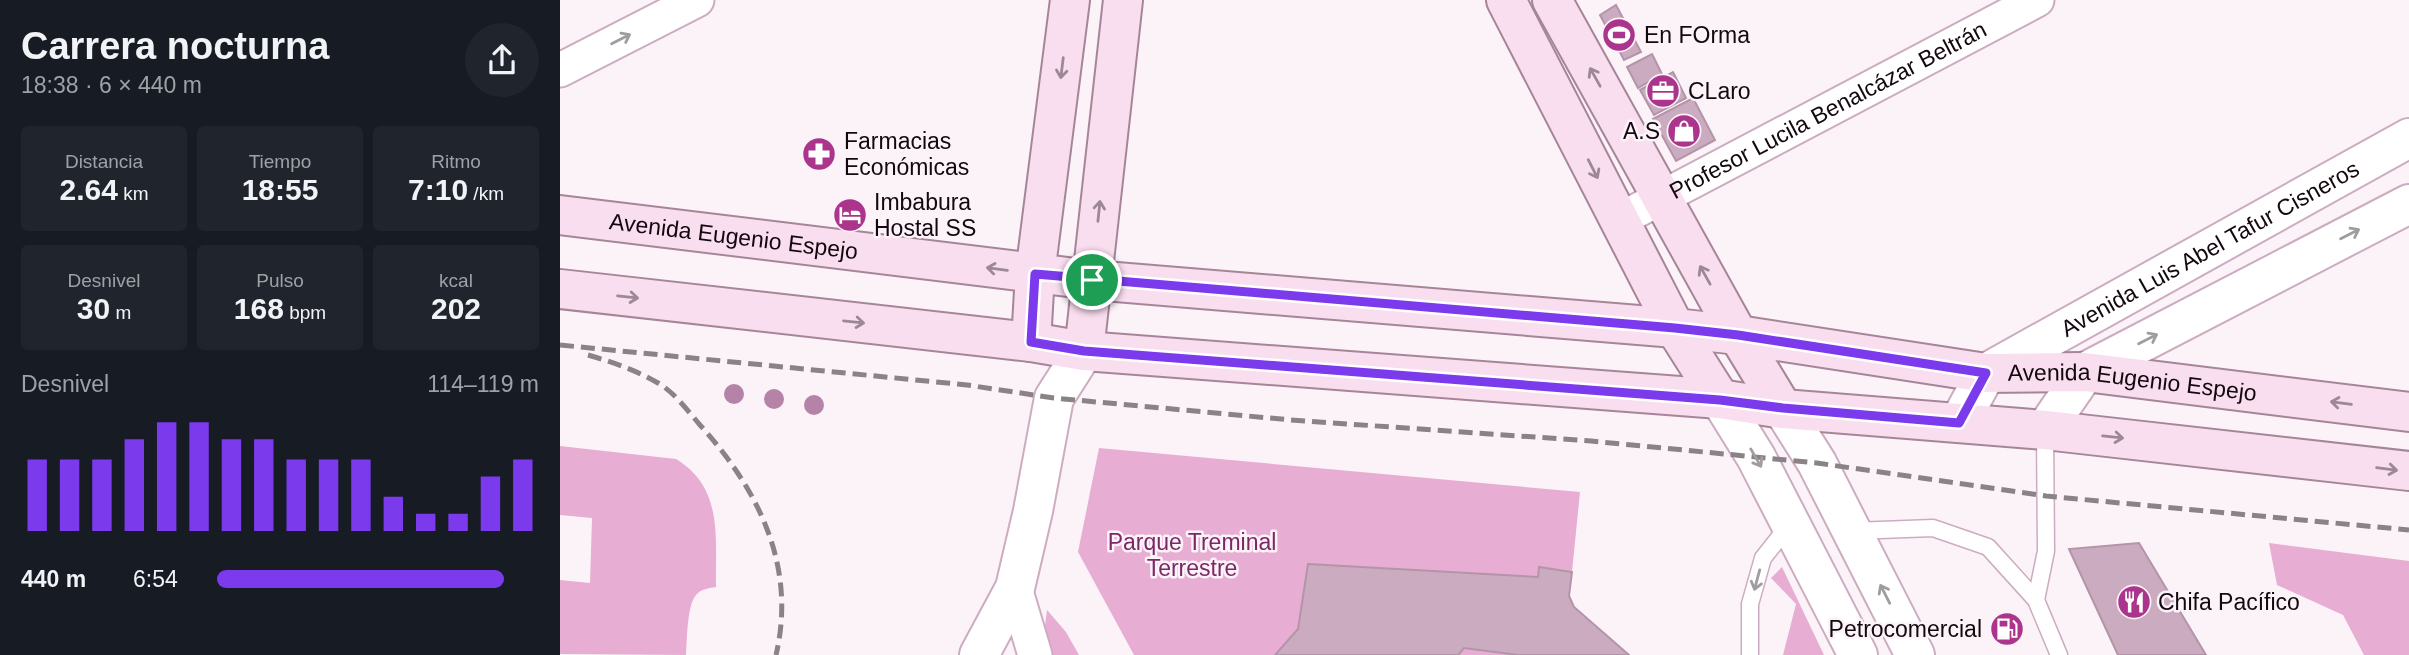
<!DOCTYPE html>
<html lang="es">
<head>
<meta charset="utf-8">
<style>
  :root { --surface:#171b24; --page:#20242c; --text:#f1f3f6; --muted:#9ea1a6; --accent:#7c3aed }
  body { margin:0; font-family:Helvetica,sans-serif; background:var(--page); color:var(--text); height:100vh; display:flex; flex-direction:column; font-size:26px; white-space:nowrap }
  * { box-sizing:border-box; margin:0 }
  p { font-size:23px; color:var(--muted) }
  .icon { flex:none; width:38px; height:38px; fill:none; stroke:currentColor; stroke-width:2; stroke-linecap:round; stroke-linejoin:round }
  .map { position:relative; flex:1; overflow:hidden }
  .details { display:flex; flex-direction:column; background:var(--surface); width:560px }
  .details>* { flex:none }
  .pin { position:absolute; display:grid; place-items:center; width:60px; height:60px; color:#fff; margin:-30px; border:4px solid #fff; border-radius:50%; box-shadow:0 2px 7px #0007 }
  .round { display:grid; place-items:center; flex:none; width:74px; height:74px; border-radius:37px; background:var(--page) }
  .headline { display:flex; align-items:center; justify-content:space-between; height:119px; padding:0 21px }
  h1 { font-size:38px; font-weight:600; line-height:52px }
  .metrics { display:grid; grid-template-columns:repeat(3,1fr); gap:10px; height:119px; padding:7px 21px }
  .metrics div { display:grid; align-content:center; border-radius:7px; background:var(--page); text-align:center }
  .metrics b { font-size:30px; font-weight:600 }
  .metrics small { font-size:19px; font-weight:400 }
  .metrics p { font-size:19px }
  .chart { height:196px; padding:14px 21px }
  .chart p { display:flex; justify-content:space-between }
  .chart svg { width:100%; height:126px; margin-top:7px; stroke:var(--accent); stroke-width:6 }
  ul { padding:0 21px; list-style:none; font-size:23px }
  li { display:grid; grid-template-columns:112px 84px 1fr; align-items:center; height:52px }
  li i { height:18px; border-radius:9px; background:var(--accent) }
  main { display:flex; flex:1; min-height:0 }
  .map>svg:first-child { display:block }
</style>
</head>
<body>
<main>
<section class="details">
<div class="headline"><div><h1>Carrera nocturna</h1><p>18:38 · 6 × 440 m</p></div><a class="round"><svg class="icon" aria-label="share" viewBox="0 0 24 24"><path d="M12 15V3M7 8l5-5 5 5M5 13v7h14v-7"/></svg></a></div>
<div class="metrics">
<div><p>Distancia</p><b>2.64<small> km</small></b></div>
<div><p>Tiempo</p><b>18:55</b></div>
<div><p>Ritmo</p><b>7:10<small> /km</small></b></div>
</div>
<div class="metrics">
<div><p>Desnivel</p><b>30<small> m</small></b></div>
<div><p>Pulso</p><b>168<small> bpm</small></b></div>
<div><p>kcal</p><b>202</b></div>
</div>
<div class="chart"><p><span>Desnivel</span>114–119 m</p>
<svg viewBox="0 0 160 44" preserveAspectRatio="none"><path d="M5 44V19M15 44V19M25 44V19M35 44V12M45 44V6M55 44V6M65 44V12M75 44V12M85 44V19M95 44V19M105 44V19M115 44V32M125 44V38M135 44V38M145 44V25M155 44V19"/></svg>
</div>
<ul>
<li><b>440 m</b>6:54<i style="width:89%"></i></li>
</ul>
</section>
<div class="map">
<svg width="1849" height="655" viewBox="0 0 1849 655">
  <rect width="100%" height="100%" fill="#fbf3f8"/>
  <g fill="#e8add3">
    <path d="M 0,446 L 116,459 C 164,488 155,538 156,587 C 149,588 141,589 136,595 C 127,605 127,641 126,655 L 0,654 L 0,580 L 30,583 L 32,518 L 0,515 Z"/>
    <polygon points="539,448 1020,492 1012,572 979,567 978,577 748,564 738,629 715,655 574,655 518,552"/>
    <polygon points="1709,543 1849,561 1849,655 1804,655 1783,615 1717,585"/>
    <polygon points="1222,567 1264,655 1223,655 1236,604 1211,578"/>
    <polygon points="487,610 506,632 519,655 487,655 483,642"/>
    <polygon points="904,648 958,654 958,655 898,655"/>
  </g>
  <g fill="#cbabbf" stroke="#b494a9" stroke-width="2">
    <polygon points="1056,5 1081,52 1064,60 1040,15"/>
    <polygon points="1092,54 1102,74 1078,88 1067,67"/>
    <polygon points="1113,72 1126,98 1094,115 1080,90"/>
    <polygon points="1133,98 1155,140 1116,161 1093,119"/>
    <polygon points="1579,543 1646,655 1558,655 1509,549"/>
    <polygon points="748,564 978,577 979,567 1012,572 1009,596 1014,607 1069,655 958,655 904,648 898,655 715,655 738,629"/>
  </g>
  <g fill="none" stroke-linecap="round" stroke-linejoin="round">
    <g stroke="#cdacc1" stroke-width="19">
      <g id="lane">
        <polyline points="1293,531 1373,528 1428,547 1476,600 1499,655"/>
        <polyline points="1476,600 1486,551 1485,430"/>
        <polyline points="1190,655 1190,604 1203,558 1230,524"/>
      </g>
    </g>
    <g stroke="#cdacc1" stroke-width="37">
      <g id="street">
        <polyline points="0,70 137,0"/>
        <path id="s1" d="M 1059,220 L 1477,0"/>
        <polyline points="455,588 475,655"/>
      </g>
    </g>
    <g stroke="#cdacc1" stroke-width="42">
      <g id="secondary">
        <polyline points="1160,399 1196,457 1298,655"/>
        <polyline points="1223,409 1257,463 1355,655"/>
        <path id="s2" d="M 1399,423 L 1426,373 L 1849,138"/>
        <polyline points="1485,430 1525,372 1849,204"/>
        <polyline points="419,655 455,588 473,511 494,398 524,351"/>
      </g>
    </g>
    <g stroke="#a68599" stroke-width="42">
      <g id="primary">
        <polyline points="946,0 1115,328 1160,399"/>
        <polyline points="992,0 1178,335 1223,409"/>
        <path id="s3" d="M 0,215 L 532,280 L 1115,328 L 1178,335 L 1426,373 L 1525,372 L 1849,412"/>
        <polyline points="0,289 471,342 524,351 1160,399 1223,409 1485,430 1849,471"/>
        <polyline points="471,342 475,274 510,0"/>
        <polyline points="524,351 563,0"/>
      </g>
    </g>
    <use href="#lane" stroke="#fff" stroke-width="16"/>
    <use href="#street" stroke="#fff" stroke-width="33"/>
    <use href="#secondary" stroke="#fff" stroke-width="38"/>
    <use href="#primary" stroke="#f9deef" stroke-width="38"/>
    <g stroke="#8b8288" stroke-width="5" stroke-dasharray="14 7" stroke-linecap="butt">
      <polyline points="0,345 407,385 494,398 731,420 1031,441 1257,463 1486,496 1849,530"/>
      <path d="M 28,355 C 52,362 76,370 98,383 C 114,392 128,411 140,425 C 198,489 237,566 216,655"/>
    </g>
  </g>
  <g fill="#b683a8">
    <circle cx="174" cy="394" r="10"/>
    <circle cx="214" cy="399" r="10"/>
    <circle cx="254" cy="405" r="10"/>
  </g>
  <defs><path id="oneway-shaft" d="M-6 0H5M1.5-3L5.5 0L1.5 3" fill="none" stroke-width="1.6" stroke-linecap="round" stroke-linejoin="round" transform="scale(1.75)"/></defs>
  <g stroke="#a19c9f">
    <use href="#oneway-shaft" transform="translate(61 39) rotate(-27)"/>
    <use href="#oneway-shaft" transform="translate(1790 234) rotate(-27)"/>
    <use href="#oneway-shaft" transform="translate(1588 339) rotate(-27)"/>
    <use href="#oneway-shaft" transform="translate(1196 458) rotate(60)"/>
    <use href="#oneway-shaft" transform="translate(1197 580) rotate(105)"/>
    <use href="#oneway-shaft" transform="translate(1325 594) rotate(-117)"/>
  </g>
  <g stroke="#9d8895">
    <use href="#oneway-shaft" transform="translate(502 68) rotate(97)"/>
    <use href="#oneway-shaft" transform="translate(1035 77) rotate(-119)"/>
    <use href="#oneway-shaft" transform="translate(1033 169) rotate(63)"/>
    <use href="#oneway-shaft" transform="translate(539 211) rotate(-84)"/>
    <use href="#oneway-shaft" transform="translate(437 269) rotate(-173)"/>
    <use href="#oneway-shaft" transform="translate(1145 275) rotate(-119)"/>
    <use href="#oneway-shaft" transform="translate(68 297) rotate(6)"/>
    <use href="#oneway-shaft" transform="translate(294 322) rotate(6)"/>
    <use href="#oneway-shaft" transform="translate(1781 403) rotate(-173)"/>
    <use href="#oneway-shaft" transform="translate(1553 437) rotate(6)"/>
    <use href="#oneway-shaft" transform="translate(1827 469) rotate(7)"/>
  </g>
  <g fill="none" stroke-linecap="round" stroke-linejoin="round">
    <g stroke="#fff" stroke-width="14">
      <polygon id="route" points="475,274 1115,328 1178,335 1426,373 1399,423 1223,408 1160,400 524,351 471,342"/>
    </g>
    <use href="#route" stroke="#7c3aed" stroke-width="9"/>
  </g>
  <defs>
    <g id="stadium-disc" transform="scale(1.75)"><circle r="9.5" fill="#ab358c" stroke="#fbf3f8"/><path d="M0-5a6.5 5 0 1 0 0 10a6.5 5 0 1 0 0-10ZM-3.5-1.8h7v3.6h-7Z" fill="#fff"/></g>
    <g id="office-disc" transform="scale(1.75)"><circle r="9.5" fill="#ab358c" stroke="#fbf3f8"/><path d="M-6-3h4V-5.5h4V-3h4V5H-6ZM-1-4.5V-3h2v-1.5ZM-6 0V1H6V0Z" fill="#fff"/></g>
    <g id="shop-disc" transform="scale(1.75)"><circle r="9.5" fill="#ab358c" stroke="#fbf3f8"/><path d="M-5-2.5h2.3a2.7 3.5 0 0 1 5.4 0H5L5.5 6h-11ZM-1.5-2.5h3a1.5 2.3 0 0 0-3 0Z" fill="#fff"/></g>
    <g id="pharmacy-disc" transform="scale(1.75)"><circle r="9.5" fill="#ab358c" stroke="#fbf3f8"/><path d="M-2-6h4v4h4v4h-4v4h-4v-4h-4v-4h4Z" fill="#fff"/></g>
    <g id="hotel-disc" transform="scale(1.75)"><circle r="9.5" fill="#ab358c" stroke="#fbf3f8"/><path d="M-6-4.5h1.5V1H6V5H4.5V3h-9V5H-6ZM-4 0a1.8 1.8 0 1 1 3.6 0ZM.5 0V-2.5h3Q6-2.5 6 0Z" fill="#fff"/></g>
    <g id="restaurant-disc" transform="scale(1.75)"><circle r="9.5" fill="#ab358c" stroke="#fbf3f8"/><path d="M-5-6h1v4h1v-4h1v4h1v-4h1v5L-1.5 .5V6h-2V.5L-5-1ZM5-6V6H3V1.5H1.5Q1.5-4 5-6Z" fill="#fff"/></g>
    <g id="fuel-disc" transform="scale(1.75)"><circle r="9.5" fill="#ab358c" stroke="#fbf3f8"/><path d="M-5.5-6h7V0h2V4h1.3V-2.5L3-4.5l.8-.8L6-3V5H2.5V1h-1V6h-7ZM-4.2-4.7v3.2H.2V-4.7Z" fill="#fff"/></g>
  </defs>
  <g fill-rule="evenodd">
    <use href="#stadium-disc" x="1059" y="35"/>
    <use href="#office-disc" x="1103" y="91"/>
    <use href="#shop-disc" x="1124" y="131"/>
    <use href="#pharmacy-disc" x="259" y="154"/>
    <use href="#hotel-disc" x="290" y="215"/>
    <use href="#restaurant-disc" x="1574" y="602"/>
    <use href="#fuel-disc" x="1447" y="629"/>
  </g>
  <g text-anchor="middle" stroke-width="5" stroke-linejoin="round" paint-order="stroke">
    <g font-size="23" fill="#13080f" stroke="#fbf3f8" text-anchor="start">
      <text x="1084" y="43">En FOrma</text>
      <text x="1128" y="99">CLaro</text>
      <text x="1100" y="139" text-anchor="end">A.S</text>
      <text x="284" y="149">Farmacias<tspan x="284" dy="26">Económicas</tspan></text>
      <text x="314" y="210">Imbabura<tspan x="314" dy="26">Hostal SS</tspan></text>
      <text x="1598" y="610">Chifa Pacífico</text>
      <text x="1422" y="637" text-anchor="end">Petrocomercial</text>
    </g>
    <g font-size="23" fill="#13080f" stroke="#fbf3f8">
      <text dy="8" stroke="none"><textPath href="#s1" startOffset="236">Profesor Lucila Benalcázar Beltrán</textPath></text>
      <text dy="8" stroke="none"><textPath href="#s3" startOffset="175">Avenida Eugenio Espejo</textPath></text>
      <text dy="8" stroke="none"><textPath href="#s2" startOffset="313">Avenida Luis Abel Tafur Cisneros</textPath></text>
      <text dy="8" stroke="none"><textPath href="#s3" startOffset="1582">Avenida Eugenio Espejo</textPath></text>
    </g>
    <g font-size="23" fill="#7d2866" stroke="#fbf3f8">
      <text x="632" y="550">Parque Treminal<tspan x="632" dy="26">Terrestre</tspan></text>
    </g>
  </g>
</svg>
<div class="pin" style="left:532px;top:280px;background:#1e9e55"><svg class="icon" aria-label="arrive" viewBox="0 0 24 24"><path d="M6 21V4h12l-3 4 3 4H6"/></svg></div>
</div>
</main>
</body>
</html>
